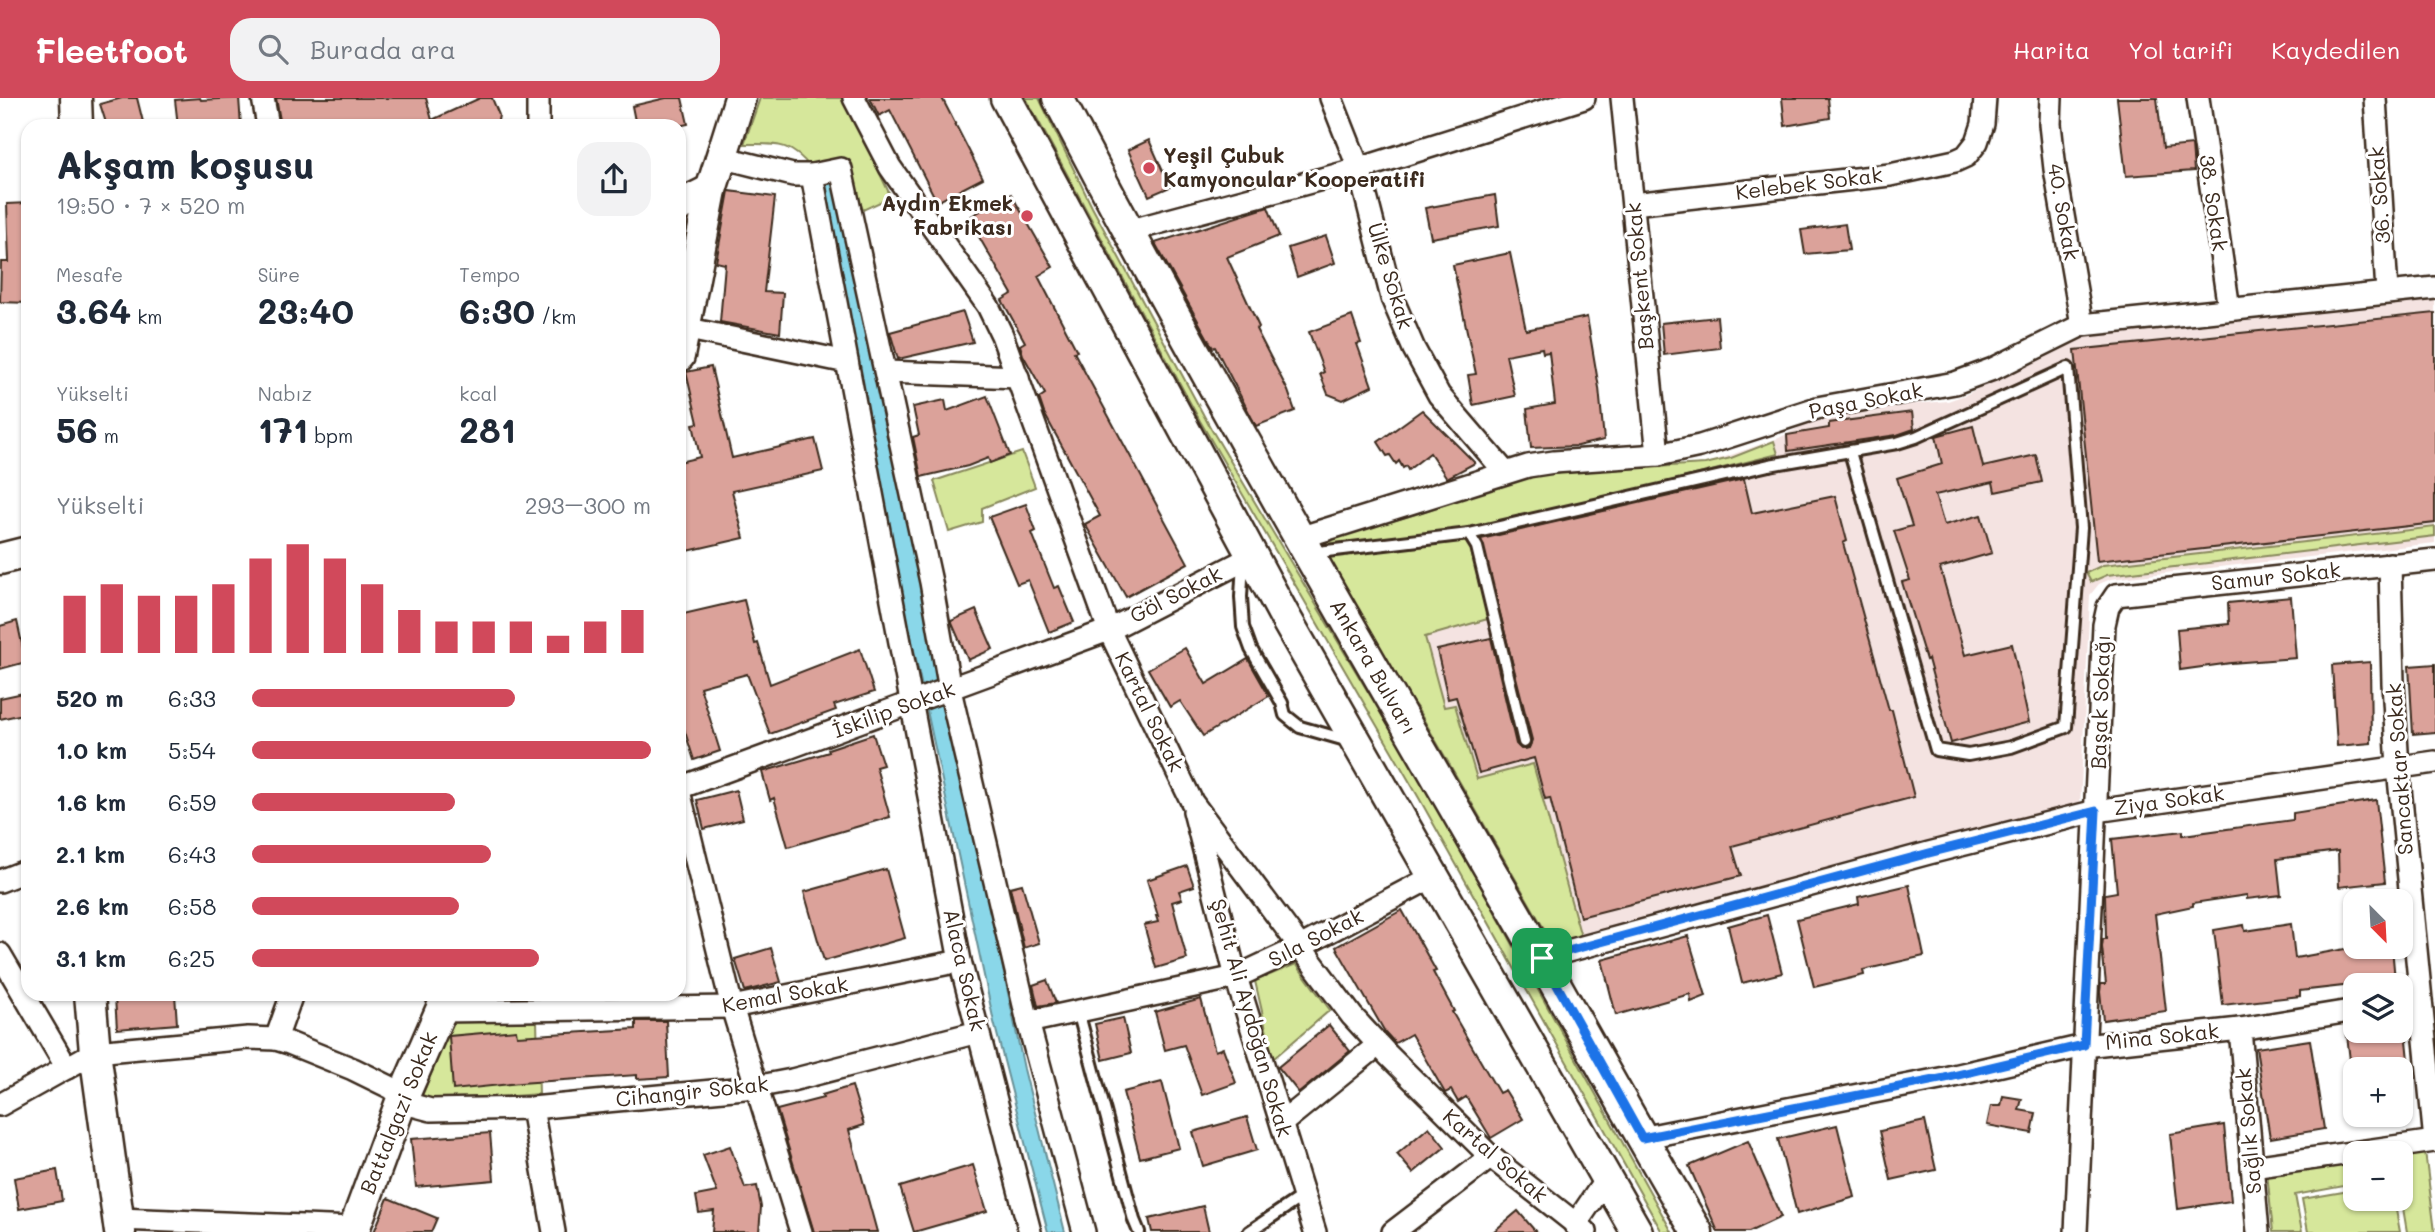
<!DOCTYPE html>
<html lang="tr">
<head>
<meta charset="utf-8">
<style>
  :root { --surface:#fff; --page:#f2f2f3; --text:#1f2937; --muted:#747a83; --accent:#d1495b }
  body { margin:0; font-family:Mali,sans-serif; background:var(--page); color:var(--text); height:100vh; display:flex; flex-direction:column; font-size:26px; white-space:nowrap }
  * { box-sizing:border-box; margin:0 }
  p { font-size:23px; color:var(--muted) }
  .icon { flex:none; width:38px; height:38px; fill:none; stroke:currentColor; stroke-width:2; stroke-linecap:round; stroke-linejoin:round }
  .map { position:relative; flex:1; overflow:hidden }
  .sheet { position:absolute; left:21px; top:21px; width:665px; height:882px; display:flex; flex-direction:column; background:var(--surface); border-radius:21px; box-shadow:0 2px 5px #0004 }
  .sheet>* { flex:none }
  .needle { width:46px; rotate:156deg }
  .controls { position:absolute; left:2343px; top:791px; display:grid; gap:14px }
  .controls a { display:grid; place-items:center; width:70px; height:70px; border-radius:14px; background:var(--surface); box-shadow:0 2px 5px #0004; font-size:35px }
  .pin { position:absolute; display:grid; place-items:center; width:60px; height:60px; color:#fff; margin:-30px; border-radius:14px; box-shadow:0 4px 10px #0006 }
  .round { display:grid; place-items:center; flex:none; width:74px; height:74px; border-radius:21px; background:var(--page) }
  .summary { display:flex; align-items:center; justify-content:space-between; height:119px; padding:0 35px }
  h1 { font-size:38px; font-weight:800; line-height:52px }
  .figures { display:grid; grid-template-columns:repeat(3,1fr); gap:10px; height:119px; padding:7px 35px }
  .figures div { display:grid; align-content:center }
  .figures b { font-size:35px; font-weight:800 }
  .figures small { font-size:19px; font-weight:400 }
  .figures p { font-size:19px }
  .chart { height:196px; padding:14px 35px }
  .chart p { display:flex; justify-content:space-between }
  .chart svg { width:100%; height:126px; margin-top:7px; stroke:var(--accent); stroke-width:6 }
  ul { padding:0 35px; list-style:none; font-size:23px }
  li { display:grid; grid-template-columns:112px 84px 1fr; align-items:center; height:52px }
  li i { height:18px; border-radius:9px; background:var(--accent) }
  header { display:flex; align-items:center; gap:42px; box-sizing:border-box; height:98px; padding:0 35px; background:var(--accent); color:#fff }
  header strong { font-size:33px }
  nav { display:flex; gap:38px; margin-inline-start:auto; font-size:24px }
  .search { width:490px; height:63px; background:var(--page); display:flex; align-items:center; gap:18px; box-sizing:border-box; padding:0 24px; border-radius:21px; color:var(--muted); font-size:26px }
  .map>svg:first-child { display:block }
</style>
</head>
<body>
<header>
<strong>Fleetfoot</strong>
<div class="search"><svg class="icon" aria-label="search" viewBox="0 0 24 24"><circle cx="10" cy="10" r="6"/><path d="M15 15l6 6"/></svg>Burada ara</div>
<nav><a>Harita</a><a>Yol tarifi</a><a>Kaydedilen</a></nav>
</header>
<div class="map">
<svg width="2435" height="1134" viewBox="0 0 2435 1134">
  <rect width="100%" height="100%" fill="#fff"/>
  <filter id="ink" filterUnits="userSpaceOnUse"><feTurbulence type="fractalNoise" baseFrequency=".0143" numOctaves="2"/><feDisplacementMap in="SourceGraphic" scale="14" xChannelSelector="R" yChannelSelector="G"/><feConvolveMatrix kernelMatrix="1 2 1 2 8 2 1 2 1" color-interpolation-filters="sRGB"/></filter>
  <g filter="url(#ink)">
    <polygon fill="#f4e3e1" points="2435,202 2435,445 2111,481 2099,486 2090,497 2080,709 1551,853 1345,508 1320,443 1551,372 1705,366 1779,340 1808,325 1881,309 1948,303 1967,296 2067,247 2090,238 2114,233"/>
    <g fill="#d6e79b" stroke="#88885c" stroke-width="2">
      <path d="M 760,0 L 844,0 L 891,99 L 863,112 L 846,66 L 812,71 C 790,43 776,46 744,46 Z"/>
      <polygon points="1026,0 1039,0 1092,109 1210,329 1438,711 1672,1134 1662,1134 1419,700 1200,323"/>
      <polygon points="1774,343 1778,356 1470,434 1491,520 1425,539 1444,609 1455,607 1477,681 1533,666 1581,839 1554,848 1417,610 1376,557 1344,498 1323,443 1416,416 1521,380 1550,375 1705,366 1731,360"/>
      <polygon points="1022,354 1035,389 982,410 982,424 949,434 934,383"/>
      <polygon points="2435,429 2435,438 2107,477 2091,484 2086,475 2103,467"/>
      <polygon points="1296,866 1330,912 1273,961 1255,883"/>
      <polygon points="453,922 537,923 539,996 450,1003 421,1000"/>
      <polygon points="2425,1054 2435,1134 2407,1134 2401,1098 2401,1057"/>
      <polygon points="2355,1063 2355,1086 2295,1097 2302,1134 2273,1134 2267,1074"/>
      <polygon points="2355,1092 2356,1101 2394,1101 2400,1134 2308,1134 2302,1101"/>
    </g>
    <polygon fill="#8ad7e9" stroke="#6a9298" stroke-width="2" points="836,75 1024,971 1065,1134 1048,1134 994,924 889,436 816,78"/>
    <g fill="#dba29a" stroke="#3b2a1e" stroke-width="2">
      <polygon points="122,0 137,0 144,28 107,28 100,6"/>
      <polygon points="200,0 201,2 239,0 241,28 178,28 175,2"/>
      <polygon points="276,0 426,0 432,22 480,0 492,0 499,17 497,28 329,28 327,21 295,28 281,28"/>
      <polygon points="666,0 682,0 688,26 678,28 636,28 632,8"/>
      <polygon points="870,0 942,0 983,80 937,104 890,12 879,18"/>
      <polygon points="1782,0 1828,0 1830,20 1785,28"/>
      <polygon points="2117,0 2157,0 2163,50 2192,47 2194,73 2126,78"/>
      <polygon points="1149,42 1170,89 1149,98 1128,52"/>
      <polygon points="729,93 775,99 764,194 783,195 780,235 720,224 725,166 716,164"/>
      <polygon points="1011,96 1053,169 1038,178 1077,253 1074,254 1188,465 1126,499 1085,426 1100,418 1044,315 1039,300 1045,296 1023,257 1020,247 1025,244 1002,202 1012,196 968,120"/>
      <polygon points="1495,97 1499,128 1431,140 1425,110"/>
      <polygon points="28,105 28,205 0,204 1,164 9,164 7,106"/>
      <polygon points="1268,109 1279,138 1227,159 1259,229 1256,231 1288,293 1295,313 1256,328 1215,249 1213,250 1155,145"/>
      <polygon points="1845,126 1849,152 1805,156 1801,132"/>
      <polygon points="1326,138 1335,165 1297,179 1288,150"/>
      <polygon points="1510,155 1526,232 1587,219 1599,290 1604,342 1577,348 1531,350 1527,311 1555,306 1549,254 1543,255 1542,250 1506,257 1515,298 1473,307 1468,277 1476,276 1453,167"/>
      <polygon points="963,214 973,244 898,261 890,234"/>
      <polygon points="2435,215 2435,425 2097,463 2075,252"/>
      <polygon points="1352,218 1361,245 1357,246 1372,288 1343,302 1328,296 1320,276 1324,274 1309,234"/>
      <polygon points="1717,219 1720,250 1664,257 1661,225"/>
      <polygon points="711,269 732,360 815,341 823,373 732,393 744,440 679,455 679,364 700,359 693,326 698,325 686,274"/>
      <polygon points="987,298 1010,357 990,365 988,360 968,368 921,379 913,339 919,337 913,309 945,302 947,313"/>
      <polygon points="1422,312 1475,365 1447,380 1430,355 1408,372 1406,368 1403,370 1399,363 1396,366 1390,357 1387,358 1378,344"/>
      <polygon points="1912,314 1914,331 1897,337 1788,353 1787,337 1829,330 1829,325"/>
      <polygon points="1973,328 1983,369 2036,357 2042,384 1995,394 1993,384 1935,397 1944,427 1981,417 1992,455 1940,470 1965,557 2012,546 2029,624 1951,645 1928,561 1926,562 1902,484 1910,482 1894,433 1912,428 1897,380 1942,366 1936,338"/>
      <polygon points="1744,381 1752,415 1835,398 1847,443 1843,445 1889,612 1892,612 1914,699 1732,748 1741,778 1580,819 1550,700 1545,701 1534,660 1479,675 1456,599 1448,601 1437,552 1491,540 1516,646 1521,651 1529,650 1532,642 1481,441"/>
      <polygon points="1026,406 1036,433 1032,435 1054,490 1059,488 1074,524 1049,534 1028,482 1017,486 989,419"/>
      <polygon points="2291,499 2296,560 2231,565 2180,572 2177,531 2229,526 2228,505"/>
      <polygon points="744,502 755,546 758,545 770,586 860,551 874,594 834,607 836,612 770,636 747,576 700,589 720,653 694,662 679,615 679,517"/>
      <polygon points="976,512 993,551 968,562 951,523"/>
      <polygon points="17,523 26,564 0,571 0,528"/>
      <polygon points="1185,550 1206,586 1248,561 1269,598 1203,638 1180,603 1170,609 1148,571"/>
      <polygon points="2370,564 2371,645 2337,648 2332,567"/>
      <polygon points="2435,566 2435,634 2413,636 2409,568"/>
      <polygon points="28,594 28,615 0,621 0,600"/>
      <polygon points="873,636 883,667 876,669 890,719 788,749 774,700 770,702 762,674 829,654 828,651"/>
      <polygon points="736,692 743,721 704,731 697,702"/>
      <polygon points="2376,702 2385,784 2339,789 2338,753 2277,761 2281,797 2247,801 2247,797 2193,805 2193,808 2155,816 2166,913 2103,922 2100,894 2101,886 2106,886 2102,849 2103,841 2106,841 2105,796 2117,794 2112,741 2183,733 2183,737 2293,722 2293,715"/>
      <polygon points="1187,768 1194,788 1179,793 1182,801 1172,804 1187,861 1156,870 1144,827 1158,824 1156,818 1158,818 1147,782"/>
      <polygon points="886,771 905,840 824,863 804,794"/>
      <polygon points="1022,786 1039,845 1024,850 1010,789"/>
      <polygon points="1909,787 1924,858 1863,872 1864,877 1814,889 1797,821 1859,806 1858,799"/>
      <polygon points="1402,812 1436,873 1433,874 1454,913 1452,914 1499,995 1505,992 1523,1021 1491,1040 1466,999 1458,1004 1451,992 1445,995 1411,936 1395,945 1385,934 1336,849"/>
      <polygon points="1767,817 1782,875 1742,885 1728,828"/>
      <polygon points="2291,826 2295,860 2356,849 2392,849 2395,882 2300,893 2300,898 2223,907 2214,832 2244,827 2245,833"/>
      <polygon points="1688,838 1706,898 1691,904 1690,896 1616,917 1602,862"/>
      <polygon points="771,850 781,884 745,893 735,861"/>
      <polygon points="1047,882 1056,905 1038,908 1033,887"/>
      <polygon points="157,896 175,896 177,926 117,931 115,899"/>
      <polygon points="1201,901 1215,953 1223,950 1236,985 1202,997 1184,947 1165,952 1155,914"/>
      <polygon points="1123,920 1131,955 1103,962 1095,926"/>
      <polygon points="636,923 666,923 669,979 637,981 637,977 520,985 453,992 449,938 516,932 517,938 636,931"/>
      <polygon points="1329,927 1350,953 1299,995 1278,969"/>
      <polygon points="2381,933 2406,933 2410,971 2351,971 2347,937"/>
      <polygon points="2310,942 2324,1031 2270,1040 2256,950"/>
      <polygon points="1162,984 1179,1050 1140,1060 1123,994"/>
      <polygon points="852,988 864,1027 849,1032 877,1134 814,1134 777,1012 823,1000 822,997"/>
      <polygon points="2003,998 2022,1001 2019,1012 2036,1015 2032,1035 1987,1027 1991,1008 2001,1008"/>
      <polygon points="1247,1019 1257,1052 1203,1068 1193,1034"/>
      <polygon points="1925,1023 1936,1072 1891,1082 1880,1033"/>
      <polygon points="1837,1027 1855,1099 1797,1116 1778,1041"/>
      <polygon points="2224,1027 2231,1103 2178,1111 2170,1036"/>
      <polygon points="1429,1029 1445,1049 1413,1075 1397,1056"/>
      <polygon points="490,1035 494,1082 416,1089 411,1041"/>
      <polygon points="1748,1043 1781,1119 1749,1134 1718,1134 1689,1068"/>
      <polygon points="730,1048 745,1090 757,1088 761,1109 759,1134 712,1134 714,1113 699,1115 696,1098 717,1094 703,1057"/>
      <polygon points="973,1067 987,1113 914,1134 900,1089"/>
      <polygon points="57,1072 62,1103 19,1111 14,1080"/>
      <polygon points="388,1100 437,1120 431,1134 374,1134"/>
      <polygon points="1203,1108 1209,1134 1152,1134 1149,1121"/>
      <polygon points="1518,1113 1536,1134 1493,1134"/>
    </g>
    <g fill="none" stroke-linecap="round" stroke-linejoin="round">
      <g stroke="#3b2a1e" stroke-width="16">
        <g id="lane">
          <polyline points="1469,436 1477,449 1524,644"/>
          <polyline points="1310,455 1469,436 1769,367 1897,345 1916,339 2068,270 2081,430 2066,629 2011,649 1968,657 1936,652 1850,354"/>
          <polyline points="1243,463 1241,499 1243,529 1251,551 1282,605 1285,617 1300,629 1349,643"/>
          <polyline points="1078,913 1134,1122 1139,1134"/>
          <polyline points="1249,1134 1304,1097"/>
        </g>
      </g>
      <g stroke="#3b2a1e" stroke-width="26">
        <g id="street">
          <polyline points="263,0 268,28"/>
          <polyline points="854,0 890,69 988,208 1002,237 1109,532 1192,704 1352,918 1388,957 1491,1059 1586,1134"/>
          <polyline points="1331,0 1359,71 1392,200 1414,251 1439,297 1505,374"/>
          <polyline points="1622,0 1658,357"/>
          <polyline points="2051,0 2050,26 2055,71 2082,227"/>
          <polyline points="2198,0 2229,211"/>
          <polyline points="2375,0 2387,194"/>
          <polyline points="538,28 538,0"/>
          <polyline points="721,59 793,77 812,77 841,71 931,484 950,592 1028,924 1084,1134"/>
          <polyline points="812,77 960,863 1030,1134"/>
          <polyline points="1633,106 1890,77 1955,63 1966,58 1977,44 1983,26 1985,0"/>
          <polyline points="1128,133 1359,71 1584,0"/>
          <polyline points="684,230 847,264"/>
          <polyline points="886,274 1018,279"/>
          <polyline points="1299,440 1528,368 1554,364 1658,357 1700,348 1817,310 1955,285 1993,271 2082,227 2435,190"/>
          <polyline points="2390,466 2393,585 2398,670 2435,1043"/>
          <polyline points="679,690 1109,532 1243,463"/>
          <polyline points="679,693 732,909 801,1134"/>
          <polyline points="1194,713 1236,879 1315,1134"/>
          <polyline points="0,783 28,772"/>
          <polyline points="0,856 67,970"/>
          <polyline points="1542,860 1929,755 2096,713 2435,664"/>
          <polyline points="440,913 732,909 960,863"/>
          <polyline points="1028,924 1236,879 1300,849 1434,778"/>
          <polyline points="2240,931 2258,1134"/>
          <polyline points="276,941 292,896"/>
          <polyline points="401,1004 431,1012 532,1010 755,989 792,982 978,934"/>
          <polyline points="0,1007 95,954 248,940 276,941 289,945 353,971 404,996"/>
          <polyline points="532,1010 554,1134"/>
          <polyline points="1282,1025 1378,947"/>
          <polyline points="1641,1040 1945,980 2084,948 2240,931 2356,912"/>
          <polyline points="2252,1069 2435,1043"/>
          <polyline points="118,1121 354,1130"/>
          <polyline points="1575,1127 1607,1080"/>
          <polyline points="1393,1134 1491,1059"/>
          <polyline points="2076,1134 2104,527 2108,509 2116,497 2435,462"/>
        </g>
      </g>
      <g stroke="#3b2a1e" stroke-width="35">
        <g id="secondary">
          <polyline points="76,0 77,28"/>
          <polyline points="1006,0 1285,519 1637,1134"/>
          <path d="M 1058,0 C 1196,265 1347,523 1496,782 C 1564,899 1628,1018 1697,1134"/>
          <polyline points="679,108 711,92"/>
          <polyline points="679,258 711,92 740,0"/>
          <polyline points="0,461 28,454"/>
          <polyline points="90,896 95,954 120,1134"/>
          <polyline points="353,1134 401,1004 448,896"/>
        </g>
      </g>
      <use href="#lane" stroke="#fff" stroke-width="10"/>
      <use href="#street" stroke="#fff" stroke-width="21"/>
      <use href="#secondary" stroke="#fff" stroke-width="30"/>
    </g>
  </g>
  <g fill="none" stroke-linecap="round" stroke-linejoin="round" filter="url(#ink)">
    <g stroke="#fff" stroke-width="14">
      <polygon id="route" points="2096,713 2084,947 1945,980 1642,1040 1542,860 1929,755"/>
    </g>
    <use href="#route" stroke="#1a73e8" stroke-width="9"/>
  </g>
  <g fill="#d1495b" stroke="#fff" stroke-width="2.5">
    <circle cx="1149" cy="70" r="7"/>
    <circle cx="1027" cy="118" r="7"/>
  </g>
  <g text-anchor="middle" stroke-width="6" stroke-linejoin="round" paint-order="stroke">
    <g font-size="21" font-weight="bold" fill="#3b2a1e" stroke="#fff" text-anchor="start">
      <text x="1163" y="65">Yeşil Çubuk<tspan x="1163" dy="24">Kamyoncular Kooperatifi</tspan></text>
      <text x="1013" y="113" text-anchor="end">Aydın Ekmek<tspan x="1013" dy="24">Fabrikası</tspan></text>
    </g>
    <g font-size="21" fill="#3b2a1e" stroke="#fff">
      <text transform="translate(1809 86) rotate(-7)" y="7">Kelebek Sokak</text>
      <text transform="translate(2380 97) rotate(-94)" y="7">36. Sokak</text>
      <text transform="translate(2213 105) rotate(82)" y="7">38. Sokak</text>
      <text transform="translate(2063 114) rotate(80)" y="7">40. Sokak</text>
      <text transform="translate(1390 178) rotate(73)" y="7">Ülke Sokak</text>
      <text transform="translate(1640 178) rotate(-95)" y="7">Başkent Sokak</text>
      <text transform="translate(1866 303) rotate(-11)" y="7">Paşa Sokak</text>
      <text transform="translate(2276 479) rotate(-6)" y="7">Samur Sokak</text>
      <text transform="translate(1176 497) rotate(-27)" y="7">Göl Sokak</text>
      <text transform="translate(1373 569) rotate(60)" y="7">Ankara Bulvarı</text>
      <text transform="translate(2101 604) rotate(-88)" y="7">Başak Sokağı</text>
      <text transform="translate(894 612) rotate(-20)" y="7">İskilip Sokak</text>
      <text transform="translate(1149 614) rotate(64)" y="7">Kartal Sokak</text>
      <text transform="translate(2400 671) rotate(-94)" y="7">Sancaktar Sokak</text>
      <text transform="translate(2169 703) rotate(-8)" y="7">Ziya Sokak</text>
      <text transform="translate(1316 840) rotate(-27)" y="7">Sıla Sokak</text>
      <text transform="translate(964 872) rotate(77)" y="7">Alaca Sokak</text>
      <text transform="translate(785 897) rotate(-10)" y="7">Kemal Sokak</text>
      <text transform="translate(1251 920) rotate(74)" y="7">Şehit Ali Aydoğan Sokak</text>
      <text transform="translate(2162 939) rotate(-6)" y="7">Mina Sokak</text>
      <text transform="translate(692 994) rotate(-6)" y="7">Cihangir Sokak</text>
      <text transform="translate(399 1015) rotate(-68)" y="7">Battalgazi Sokak</text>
      <text transform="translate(2249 1033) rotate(-95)" y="7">Sağlık Sokak</text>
      <text transform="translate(1495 1058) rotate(41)" y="7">Kartal Sokak</text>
    </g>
  </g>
</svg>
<div class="controls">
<a><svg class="needle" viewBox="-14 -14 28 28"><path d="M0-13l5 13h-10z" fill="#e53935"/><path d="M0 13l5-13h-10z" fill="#747a83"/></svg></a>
<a><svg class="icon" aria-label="layers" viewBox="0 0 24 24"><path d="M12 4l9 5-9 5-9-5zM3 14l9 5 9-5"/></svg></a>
<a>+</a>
<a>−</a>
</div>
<div class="pin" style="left:1542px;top:860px;background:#1e9e55"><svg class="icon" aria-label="arrive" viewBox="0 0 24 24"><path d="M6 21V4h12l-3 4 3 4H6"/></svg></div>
<section class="sheet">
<div class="summary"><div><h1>Akşam koşusu</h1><p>19:50 · 7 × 520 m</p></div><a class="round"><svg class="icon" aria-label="share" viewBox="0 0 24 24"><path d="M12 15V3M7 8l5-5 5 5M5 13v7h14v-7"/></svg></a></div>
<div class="figures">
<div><p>Mesafe</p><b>3.64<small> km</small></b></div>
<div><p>Süre</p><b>23:40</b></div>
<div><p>Tempo</p><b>6:30<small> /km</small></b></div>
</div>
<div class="figures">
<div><p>Yükselti</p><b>56<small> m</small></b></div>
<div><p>Nabız</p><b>171<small> bpm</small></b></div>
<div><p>kcal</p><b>281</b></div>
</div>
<div class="chart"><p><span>Yükselti</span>293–300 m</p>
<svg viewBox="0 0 160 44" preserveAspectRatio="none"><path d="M5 44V24M15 44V20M25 44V24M35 44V24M45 44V20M55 44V11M65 44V6M75 44V11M85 44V20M95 44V29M105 44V33M115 44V33M125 44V33M135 44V38M145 44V33M155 44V29"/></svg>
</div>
<ul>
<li><b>520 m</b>6:33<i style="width:66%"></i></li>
<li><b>1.0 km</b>5:54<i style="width:100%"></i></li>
<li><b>1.6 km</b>6:59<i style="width:51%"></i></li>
<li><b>2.1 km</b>6:43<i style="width:60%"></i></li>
<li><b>2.6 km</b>6:58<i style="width:52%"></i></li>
<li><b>3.1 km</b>6:25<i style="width:72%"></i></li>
</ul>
</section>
</div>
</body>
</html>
